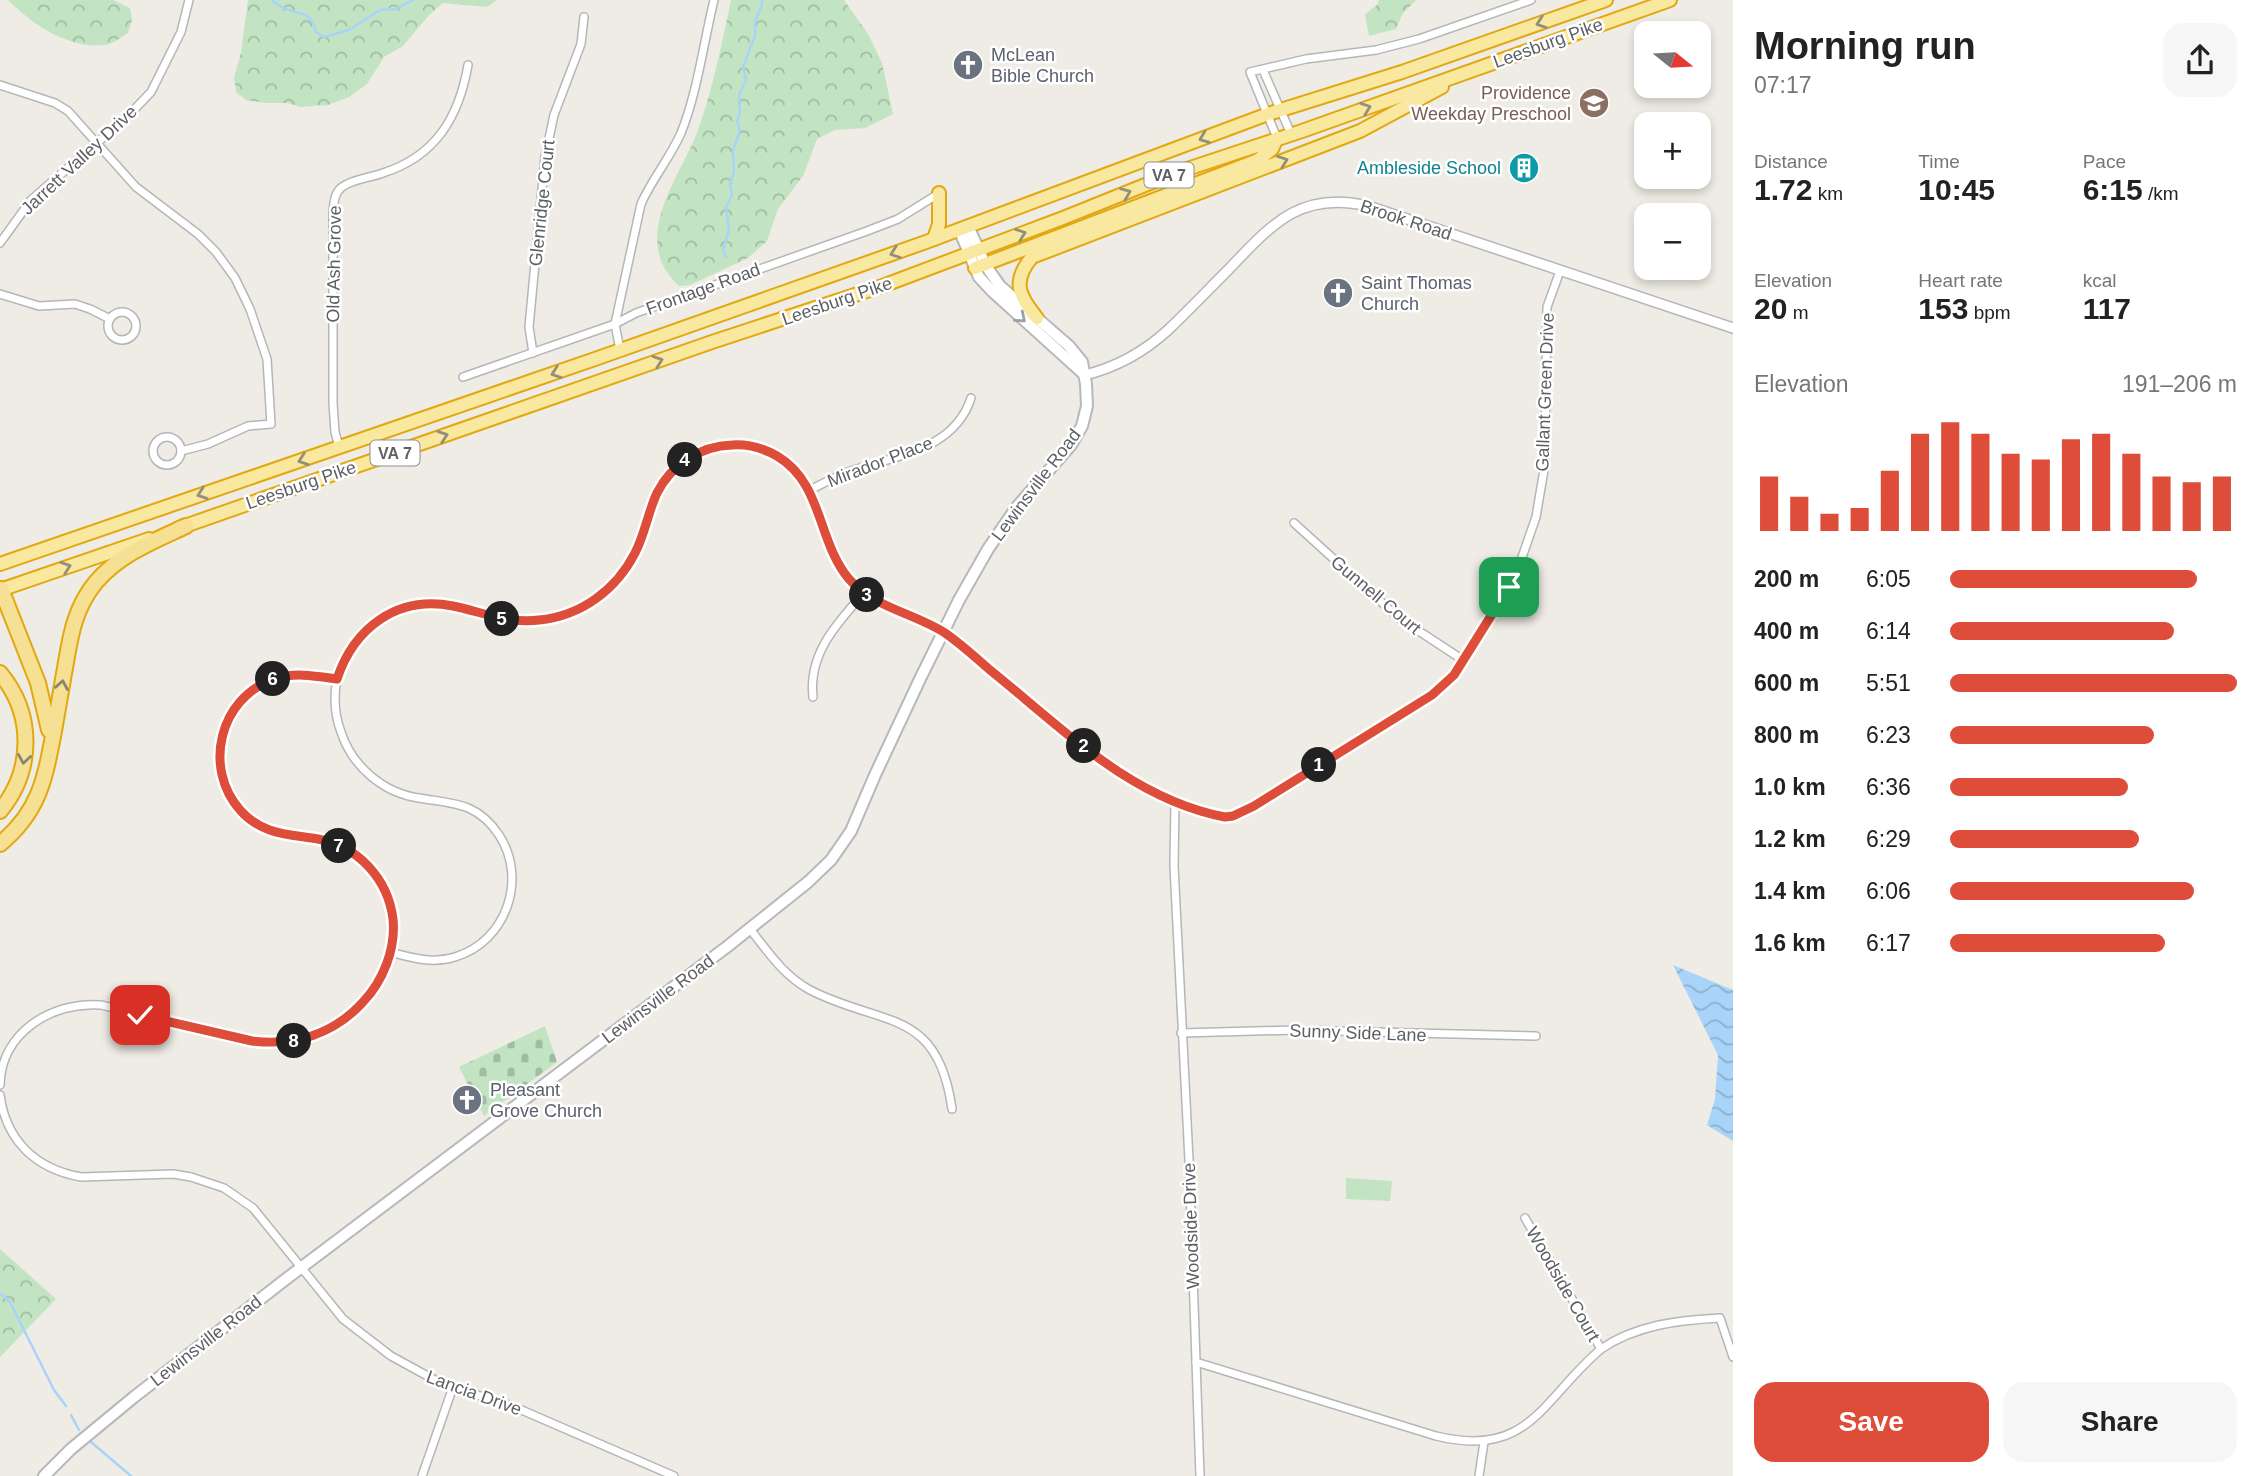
<!DOCTYPE html>
<html lang="en">
<head>
<meta charset="utf-8">
<style>
  :root { --surface:#fff; --page:#f6f6f6; --text:#222; --muted:#767676; --accent:#de4c3a }
  body { margin:0; font-family:Helvetica,sans-serif; background:var(--page); color:var(--text); height:100vh; display:flex; flex-direction:column; font-size:26px; white-space:nowrap }
  * { box-sizing:border-box; margin:0 }
  p { font-size:23px; color:var(--muted) }
  .icon { flex:none; width:38px; height:38px; fill:none; stroke:currentColor; stroke-width:2; stroke-linecap:round; stroke-linejoin:round }
  .map { position:relative; flex:1; overflow:hidden }
  .sheet { display:flex; flex-direction:column; background:var(--surface); width:525px }
  .sheet>* { flex:none }
  .needle { width:46px; rotate:108deg }
  .controls { position:absolute; left:1634px; top:21px; display:grid; gap:14px }
  .controls a { display:grid; place-items:center; width:77px; height:77px; border-radius:14px; background:var(--surface); box-shadow:0 4px 10px #0003; font-size:35px }
  .pin { position:absolute; display:grid; place-items:center; width:60px; height:60px; color:#fff; margin:-30px; border-radius:14px; box-shadow:0 4px 10px #0006 }
  .km { position:absolute; width:35px; height:35px; margin:-18px; border-radius:50%; background:#222; color:#fff; font-size:19px; line-height:35px; text-align:center }
  .round { display:grid; place-items:center; flex:none; width:74px; height:74px; border-radius:21px; background:var(--page) }
  .head { display:flex; align-items:center; justify-content:space-between; height:119px; padding:0 21px }
  h1 { font-size:38px; font-weight:600; line-height:52px }
  .metrics { display:grid; grid-template-columns:repeat(3,1fr); gap:10px; height:119px; padding:7px 21px }
  .metrics div { display:grid; align-content:center }
  .metrics b { font-size:30px; font-weight:600 }
  .metrics small { font-size:19px; font-weight:400 }
  .metrics p { font-size:19px }
  .chart { height:196px; padding:14px 21px }
  .chart p { display:flex; justify-content:space-between }
  .chart svg { width:100%; height:126px; margin-top:7px; stroke:var(--accent); stroke-width:6 }
  .action { display:flex; gap:14px; margin-top:auto; padding:14px 21px }
  .action a { flex:1; height:80px; border-radius:21px; background:var(--accent); color:#fff; font-size:28px; font-weight:600; line-height:80px; text-align:center }
  .action a+a { background:var(--page); color:var(--text) }
  ul { padding:0 21px; list-style:none; font-size:23px }
  li { display:grid; grid-template-columns:112px 84px 1fr; align-items:center; height:52px }
  li i { height:18px; border-radius:9px; background:var(--accent) }
  main { display:flex; flex:1; min-height:0 }
  .map>svg:first-child { display:block }
</style>
</head>
<body>
<main>
<div class="map">
<svg width="1733" height="1476" viewBox="0 0 1733 1476">
  <defs>
    <pattern id="forest-crowns" width="20" height="18" patternUnits="userSpaceOnUse" patternTransform="scale(1.75)"><rect width="20" height="18" fill="#c2e4c3"/><path d="M2 6a3 3 0 1 1 6 0M12 15a3 3 0 1 1 6 0" fill="none" stroke="#a1bca2"/></pattern>
    <pattern id="cemetery-stones" width="16" height="16" patternUnits="userSpaceOnUse" patternTransform="scale(1.75)"><rect width="16" height="16" fill="#c2e4c3"/><path d="M2 7V4a2 2 0 0 1 4 0v3zM10 15v-3a2 2 0 0 1 4 0v3z" fill="#a1bca2"/></pattern>
    <pattern id="water-waves" width="16" height="10" patternUnits="userSpaceOnUse" patternTransform="scale(1.75)"><rect width="16" height="10" fill="#a9d4f9"/><path d="M0 5q4-4 8 0t8 0" fill="none" stroke="#8dafcd"/></pattern>
  </defs>
  <rect width="100%" height="100%" fill="#eeece4"/>
  <g fill="url(#forest-crowns)">
    <path d="M 8,0 L 113,0 L 130,8 L 132,20 L 128,33 C 121,37 112,45 104,45 C 68,49 32,24 8,0 Z"/>
    <polygon points="248,0 497,0 487,7 443,3 430,14 403,46 384,57 367,84 349,97 328,105 300,107 288,103 266,103 246,100 236,92 234,77 241,53"/>
    <path d="M 731,0 L 844,0 L 868,34 L 882,63 L 893,114 L 865,128 L 835,130 L 817,139 L 803,176 L 778,209 L 767,241 L 748,258 L 690,285 L 679,286 C 628,239 680,178 698,130 C 713,88 722,43 731,0 Z"/>
    <polygon points="1379,0 1416,0 1403,13 1396,29 1369,36 1365,14 1377,5"/>
    <polygon points="0,1249 56,1299 0,1357"/>
  </g>
  <polygon fill="url(#cemetery-stones)" points="545,1026 557,1062 484,1116 459,1067"/>
  <polygon fill="#c2e4c3" points="1346,1178 1392,1181 1390,1201 1346,1199"/>
  <polygon fill="url(#water-waves)" points="1673,965 1733,990 1733,1141 1707,1125 1715,1099 1718,1055"/>
  <g fill="none" stroke-linecap="round" stroke-linejoin="round">
    <g stroke="#a9d4f9" stroke-width="2.5">
      <path d="M 272,0 C 293,20 310,4 316,32 L 324,37 L 349,30 L 380,10 L 396,9 L 413,0"/>
      <polyline points="726,257 723,250 729,230 726,207 732,195 730,184 734,172 733,151 740,130 737,122 740,112 739,95 746,80 743,67 755,36 755,22 762,5 762,0"/>
      <polyline points="0,1293 10,1302 54,1390 66,1406"/>
      <polyline points="71,1415 79,1430"/>
      <polyline points="91,1442 131,1476"/>
    </g>
    <g stroke="#b5b6ba" stroke-width="10">
      <g id="minor">
        <polyline points="1263,70 1291,134"/>
        <polyline points="0,85 55,103 68,111 136,187 198,234 216,252 235,278 250,309 267,359 271,424 248,426 208,444 181,451"/>
        <polyline points="1277,138 1250,72 1306,59 1376,50 1419,39 1531,0"/>
        <polyline points="0,243 31,200 128,116 151,92 181,32 189,0"/>
        <polyline points="0,294 39,306 75,304 90,309 110,319"/>
        <circle cx="122" cy="326" r="14"/>
        <path d="M 620,350 L 615,324 L 641,204 C 652,179 670,158 681,133 C 697,94 704,41 714,0"/>
        <polyline points="533,353 529,327 545,157 554,115 581,44 584,17"/>
        <polyline points="463,377 615,324 636,313 867,231 898,219 938,194"/>
        <circle cx="167" cy="451" r="14"/>
        <path d="M 339,447 L 335,432 L 333,403 L 333,212 C 334,203 334,193 342,187 C 353,179 370,178 383,173 C 436,156 459,117 468,65"/>
        <path d="M 810,490 C 822,484 833,478 845,473 C 891,456 954,452 971,398"/>
        <polyline points="1294,523 1399,618 1463,660"/>
        <path d="M 813,697 C 808,654 837,623 864,593"/>
        <polyline points="1175,801 1174,866 1189,1160 1200,1476"/>
        <path d="M 750,929 C 768,952 784,976 810,990 C 882,1027 938,1007 952,1109"/>
        <path d="M 390,952 C 412,958 433,964 455,957 C 506,942 528,879 499,835 C 477,802 454,804 419,798 C 383,793 352,766 341,732 C 333,711 333,687 341,666 C 348,648 361,632 377,621 C 439,579 497,636 563,615 C 595,605 622,582 636,551 C 652,518 654,480 688,459 C 707,447 729,442 751,447 C 829,462 812,549 863,592 C 886,611 919,617 945,633 C 961,644 975,657 990,670 C 1052,720 1111,780 1188,805 C 1201,809 1216,817 1228,816 C 1237,816 1244,811 1251,807 L 1441,688 L 1454,675 L 1509,587 L 1520,563 L 1536,517 L 1545,464 L 1547,307 L 1560,271"/>
        <polyline points="1181,1033 1295,1030 1536,1036"/>
        <path d="M 0,1085 C 1,1032 53,1001 101,1005 L 252,1041 C 295,1045 334,1035 363,1002 C 383,980 396,949 392,919 C 388,879 358,846 318,839 C 289,834 262,835 240,810 C 203,768 219,698 274,679 C 295,672 316,676 337,679"/>
        <path d="M 0,1095 C 6,1141 36,1169 81,1177 L 173,1174 L 191,1177 L 224,1188 L 253,1208 L 343,1319 L 391,1356 L 444,1385 L 510,1405 L 674,1476"/>
        <polyline points="1525,1218 1601,1349"/>
        <path d="M 1196,1362 L 1436,1436 C 1530,1459 1542,1399 1601,1349 C 1636,1325 1679,1320 1720,1318 L 1733,1357"/>
        <polyline points="422,1476 453,1387"/>
        <polyline points="1479,1476 1484,1442"/>
      </g>
    </g>
    <g stroke="#b5b6ba" stroke-width="12">
      <path id="tertiary" d="M 1085,375 C 1117,367 1144,352 1168,330 C 1189,310 1209,289 1229,269 C 1272,224 1301,190 1368,206 L 1733,328"/>
    </g>
    <g stroke="#b6b8bd" stroke-width="14">
      <g id="secondary">
        <polyline points="959,229 979,277 992,291 1085,375"/>
        <polyline points="44,1476 71,1449 134,1397 286,1279 728,946 808,882 831,860 851,831 875,775 920,679 959,600 988,549 1016,508 1071,445 1082,426 1087,406 1086,384 1082,362 1069,346 1000,286 986,266 968,226"/>
      </g>
    </g>
    <g stroke="#e3a70f" stroke-width="16">
      <g id="trunk">
        <polyline points="934,239 939,224 939,193"/>
        <polyline points="975,268 1258,160 1272,149 1277,138"/>
        <path d="M 1037,318 C 1018,295 1012,281 1032,257 L 1360,131 L 1442,87"/>
        <polyline points="179,528 712,342 885,285 1063,218 1175,173 1302,131 1670,0"/>
        <polyline points="0,564 595,359 926,242 1268,114 1402,72 1606,0"/>
        <polyline points="0,590 149,539"/>
      </g>
    </g>
    <g stroke="#e3a70f" stroke-width="18">
      <g id="motorway">
        <polyline points="1,589 38,683 49,730"/>
        <path d="M 0,673 C 34,714 34,770 0,811"/>
        <path d="M 0,844 C 40,811 45,778 54,731 C 58,708 62,685 66,662 C 71,632 76,606 96,582 C 120,554 154,541 186,526"/>
      </g>
    </g>
    <use href="#minor" stroke="#fff" stroke-width="7"/>
    <use href="#tertiary" stroke="#fff" stroke-width="9"/>
    <use href="#secondary" stroke="#fff" stroke-width="10"/>
    <use href="#trunk" stroke="#f8e8a0" stroke-width="12"/>
    <use href="#motorway" stroke="#f6e093" stroke-width="14"/>
  </g>
  <defs><path id="oneway-chevron" d="M-2-3.5L2.5 0L-2 3.5" fill="none" stroke-width="1.6" stroke-linecap="round" stroke-linejoin="round" transform="scale(1.75)"/></defs>
  <g stroke="#938f79">
    <use href="#oneway-chevron" transform="translate(1541 23) rotate(161)"/>
    <use href="#oneway-chevron" transform="translate(1366 108) rotate(-20)"/>
    <use href="#oneway-chevron" transform="translate(1204 138) rotate(159)"/>
    <use href="#oneway-chevron" transform="translate(1283 161) rotate(-20)"/>
    <use href="#oneway-chevron" transform="translate(1126 193) rotate(-22)"/>
    <use href="#oneway-chevron" transform="translate(1021 234) rotate(-20)"/>
    <use href="#oneway-chevron" transform="translate(895 253) rotate(160)"/>
    <use href="#oneway-chevron" transform="translate(658 361) rotate(-19)"/>
    <use href="#oneway-chevron" transform="translate(556 373) rotate(161)"/>
    <use href="#oneway-chevron" transform="translate(443 436) rotate(-19)"/>
    <use href="#oneway-chevron" transform="translate(303 460) rotate(161)"/>
    <use href="#oneway-chevron" transform="translate(202 494) rotate(161)"/>
    <use href="#oneway-chevron" transform="translate(66 567) rotate(-19)"/>
  </g>
  <use stroke="#9d9fa2" href="#oneway-chevron" transform="translate(1021 318) rotate(40)"/>
  <g stroke="#8a8672">
    <use href="#oneway-chevron" transform="translate(62 685) rotate(-80)"/>
    <use href="#oneway-chevron" transform="translate(24 759) rotate(99)"/>
  </g>
  <g fill="none" stroke-linecap="round" stroke-linejoin="round">
    <g stroke="#fff" stroke-width="14">
      <path id="route" d="M 140,1015 L 252,1041 C 295,1046 334,1034 363,1002 C 383,981 396,949 393,919 C 388,879 358,846 318,839 C 289,834 262,835 240,810 C 203,768 219,698 274,679 C 295,672 316,676 337,679 C 354,628 397,595 453,606 C 482,612 509,624 539,620 C 581,616 616,590 635,553 C 645,534 648,512 657,493 C 671,465 700,446 732,445 C 747,444 763,448 777,456 C 823,483 817,541 849,579 C 874,608 914,613 945,633 C 961,644 975,657 990,670 C 1062,728 1131,799 1225,817 L 1233,816 L 1254,806 L 1432,695 L 1454,675 L 1509,587"/>
    </g>
    <use href="#route" stroke="#de4c3a" stroke-width="9"/>
  </g>
  <defs>
    <g id="church-disc" transform="scale(1.575)"><circle r="9.5" fill="#6b7280" stroke="#fff"/><path d="M-1.2-6h2.4v3.5h3.3v2.4h-3.3V6h-2.4V-.1h-3.3v-2.4h3.3Z" fill="#fff"/></g>
    <g id="school-disc" transform="scale(1.575)"><circle r="9.5" fill="#8d6e63" stroke="#fff"/><path d="M0-5L7-2L0 1L-7-2ZM-4 1L0 2.5L4 1V4Q0 6-4 4Z" fill="#fff"/></g>
    <g id="building-disc" transform="scale(1.575)"><circle r="9.5" fill="#0f9aa8" stroke="#fff"/><path d="M-4-6H4V6H1V3H-1V6H-4ZM-2.5-4.3h1.7v1.8h-1.7ZM.8-4.3h1.7v1.8H.8ZM-2.5-1h1.7V.8h-1.7ZM.8-1h1.7V.8H.8Z" fill="#fff"/></g>
  </defs>
  <g fill-rule="evenodd">
    <use href="#church-disc" x="968" y="65"/>
    <use href="#school-disc" x="1594" y="103"/>
    <use href="#building-disc" x="1524" y="168"/>
    <use href="#church-disc" x="1338" y="293"/>
    <use href="#church-disc" x="467" y="1100"/>
  </g>
  <g text-anchor="middle" stroke-width="5" stroke-linejoin="round" paint-order="stroke">
    <g fill="#fff" stroke="#8d8f92" stroke-width="2">
      <rect x="1144.5" y="162.5" width="49" height="25" rx="5"/>
      <rect x="370.5" y="440.5" width="49" height="25" rx="5"/>
    </g>
    <g font-size="16" font-weight="bold" fill="#5c5f64">
      <text x="1169" y="181">VA 7</text>
      <text x="395" y="459">VA 7</text>
    </g>
    <g font-size="18" fill="#5c5f64" stroke="#fff">
      <text transform="translate(1548 43) rotate(-20)" y="6">Leesburg Pike</text>
      <text transform="translate(79 160) rotate(-43)" y="6">Jarrett Valley Drive</text>
      <text transform="translate(542 203) rotate(-84)" y="6">Glenridge Court</text>
      <text transform="translate(1406 220) rotate(18)" y="6">Brook Road</text>
      <text transform="translate(334 264) rotate(-89)" y="6">Old Ash Grove</text>
      <text transform="translate(703 289) rotate(-20)" y="6">Frontage Road</text>
      <text transform="translate(837 301) rotate(-19)" y="6">Leesburg Pike</text>
      <text transform="translate(1545 392) rotate(-88)" y="6">Gallant Green Drive</text>
      <text transform="translate(880 462) rotate(-21)" y="6">Mirador Place</text>
      <text transform="translate(301 485) rotate(-19)" y="6">Leesburg Pike</text>
      <text transform="translate(1036 485) rotate(-53)" y="6">Lewinsville Road</text>
      <text transform="translate(1376 595) rotate(40)" y="6">Gunnell Court</text>
      <text transform="translate(658 999) rotate(-37)" y="6">Lewinsville Road</text>
      <text transform="translate(1358 1033) rotate(2)" y="6">Sunny Side Lane</text>
      <text transform="translate(1191 1226) rotate(-92)" y="6">Woodside Drive</text>
      <text transform="translate(1563 1284) rotate(60)" y="6">Woodside Court</text>
      <text transform="translate(206 1341) rotate(-38)" y="6">Lewinsville Road</text>
      <text transform="translate(474 1393) rotate(20)" y="6">Lancia Drive</text>
    </g>
    <g font-size="18" fill="#5b616d" stroke="#fff" text-anchor="start">
      <text x="991" y="61">McLean<tspan x="991" dy="21">Bible Church</tspan></text>
      <text x="1361" y="289">Saint Thomas<tspan x="1361" dy="21">Church</tspan></text>
      <text x="490" y="1096">Pleasant<tspan x="490" dy="21">Grove Church</tspan></text>
    </g>
    <g font-size="18" fill="#785e54" stroke="#fff" text-anchor="end">
      <text x="1571" y="99">Providence<tspan x="1571" dy="21">Weekday Preschool</tspan></text>
    </g>
    <g font-size="18" fill="#0d838f" stroke="#fff" text-anchor="end">
      <text x="1501" y="174">Ambleside School</text>
    </g>
  </g>
</svg>
<div class="controls">
<a><svg class="needle" viewBox="-14 -14 28 28"><path d="M0-13l5 13h-10z" fill="#e53935"/><path d="M0 13l5-13h-10z" fill="#767676"/></svg></a>
<a>+</a>
<a>−</a>
</div>
<div class="pin" style="left:1509px;top:587px;background:#1e9e55"><svg class="icon" aria-label="arrive" viewBox="0 0 24 24"><path d="M6 21V4h12l-3 4 3 4H6"/></svg></div>
<div class="pin" style="left:140px;top:1015px;background:#d93025"><svg class="icon" aria-label="check" viewBox="0 0 24 24"><path d="M5 12l5 5 9-10"/></svg></div>
<b class="km" style="left:1319px;top:765px">1</b>
<b class="km" style="left:1084px;top:746px">2</b>
<b class="km" style="left:867px;top:595px">3</b>
<b class="km" style="left:685px;top:460px">4</b>
<b class="km" style="left:502px;top:619px">5</b>
<b class="km" style="left:273px;top:679px">6</b>
<b class="km" style="left:339px;top:846px">7</b>
<b class="km" style="left:294px;top:1041px">8</b>
</div>
<section class="sheet">
<div class="head"><div><h1>Morning run</h1><p>07:17</p></div><a class="round"><svg class="icon" aria-label="share" viewBox="0 0 24 24"><path d="M12 15V3M7 8l5-5 5 5M5 13v7h14v-7"/></svg></a></div>
<div class="metrics">
<div><p>Distance</p><b>1.72<small> km</small></b></div>
<div><p>Time</p><b>10:45</b></div>
<div><p>Pace</p><b>6:15<small> /km</small></b></div>
</div>
<div class="metrics">
<div><p>Elevation</p><b>20<small> m</small></b></div>
<div><p>Heart rate</p><b>153<small> bpm</small></b></div>
<div><p>kcal</p><b>117</b></div>
</div>
<div class="chart"><p><span>Elevation</span>191–206 m</p>
<svg viewBox="0 0 160 44" preserveAspectRatio="none"><path d="M5 44V25M15 44V32M25 44V38M35 44V36M45 44V23M55 44V10M65 44V6M75 44V10M85 44V17M95 44V19M105 44V12M115 44V10M125 44V17M135 44V25M145 44V27M155 44V25"/></svg>
</div>
<ul>
<li><b>200 m</b>6:05<i style="width:86%"></i></li>
<li><b>400 m</b>6:14<i style="width:78%"></i></li>
<li><b>600 m</b>5:51<i style="width:100%"></i></li>
<li><b>800 m</b>6:23<i style="width:71%"></i></li>
<li><b>1.0 km</b>6:36<i style="width:62%"></i></li>
<li><b>1.2 km</b>6:29<i style="width:66%"></i></li>
<li><b>1.4 km</b>6:06<i style="width:85%"></i></li>
<li><b>1.6 km</b>6:17<i style="width:75%"></i></li>
</ul>
<div class="action"><a>Save</a><a>Share</a></div>
</section>
</main>
</body>
</html>
